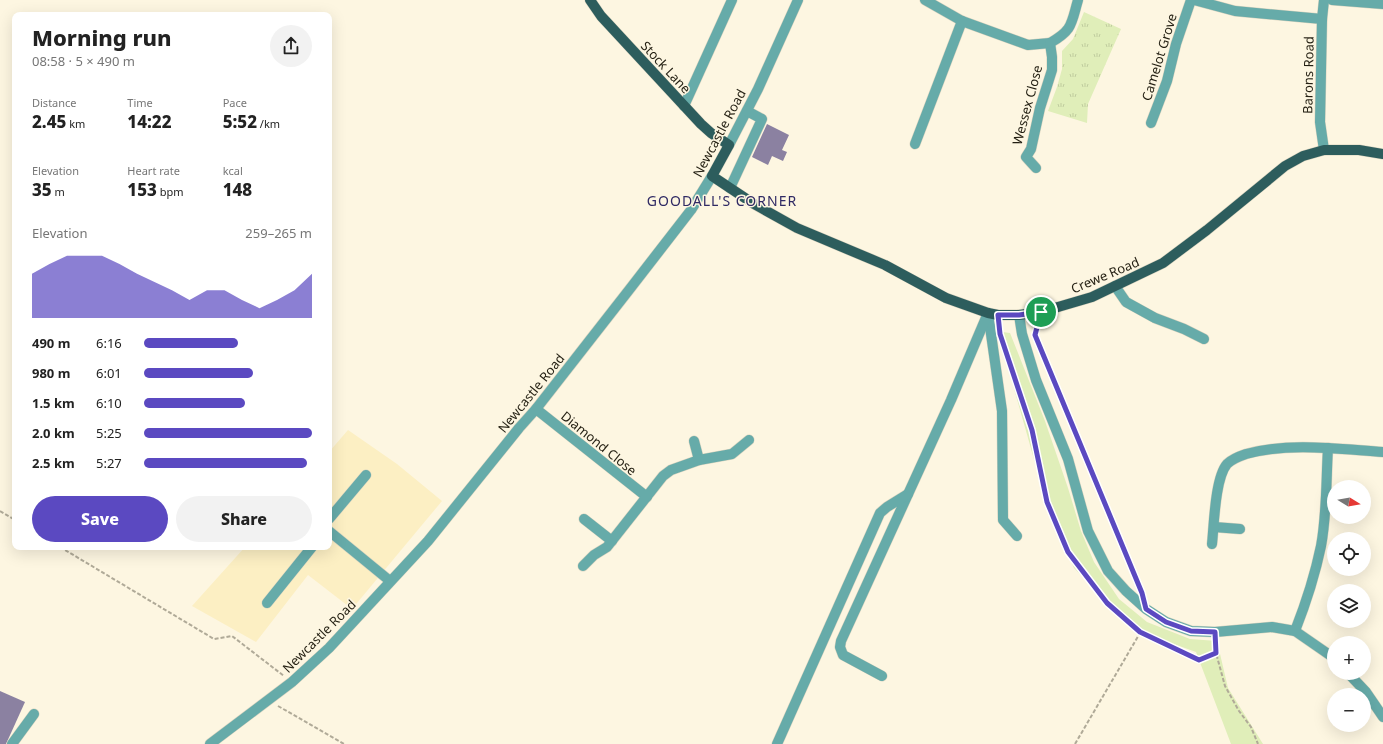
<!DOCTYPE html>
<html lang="en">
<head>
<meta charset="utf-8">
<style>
  :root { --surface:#fff; --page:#f2f2f2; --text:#222; --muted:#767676; --accent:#5b49c1 }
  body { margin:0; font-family:"Noto Sans",sans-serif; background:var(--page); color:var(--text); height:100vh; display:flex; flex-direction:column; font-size:15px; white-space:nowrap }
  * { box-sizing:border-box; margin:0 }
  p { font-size:13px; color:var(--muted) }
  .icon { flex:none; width:22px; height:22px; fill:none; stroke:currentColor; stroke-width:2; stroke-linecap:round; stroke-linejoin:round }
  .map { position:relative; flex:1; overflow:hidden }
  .side { position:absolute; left:12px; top:12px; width:320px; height:538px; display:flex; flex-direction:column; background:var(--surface); border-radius:8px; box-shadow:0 4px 16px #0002 }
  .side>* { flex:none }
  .needle { width:26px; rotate:101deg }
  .controls { position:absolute; left:1327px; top:480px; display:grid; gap:8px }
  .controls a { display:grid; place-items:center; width:44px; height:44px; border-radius:50%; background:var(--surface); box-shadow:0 4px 16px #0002; font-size:20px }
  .pin { position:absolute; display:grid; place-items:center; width:34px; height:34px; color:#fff; margin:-17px; border:2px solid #fff; border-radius:50%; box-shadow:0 1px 4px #0007 }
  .round { display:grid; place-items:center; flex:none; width:42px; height:42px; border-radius:21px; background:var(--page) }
  .headline { display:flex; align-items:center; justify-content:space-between; height:68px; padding:0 20px }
  h1 { font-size:22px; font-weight:800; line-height:30px }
  .figures { display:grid; grid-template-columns:repeat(3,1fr); gap:6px; height:68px; padding:4px 20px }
  .figures div { display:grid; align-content:center }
  .figures b { font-size:17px; font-weight:800 }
  .figures small { font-size:11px; font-weight:400 }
  .figures p { font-size:11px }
  .chart { height:112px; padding:8px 20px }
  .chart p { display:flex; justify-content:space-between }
  .chart svg { width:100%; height:72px; margin-top:4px; fill:var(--accent); opacity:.7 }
  .action { display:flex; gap:8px; margin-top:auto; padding:8px 20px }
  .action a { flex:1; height:46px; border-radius:24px; background:var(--accent); color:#fff; font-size:16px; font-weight:800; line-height:46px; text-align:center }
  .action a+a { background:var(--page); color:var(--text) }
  ul { padding:0 20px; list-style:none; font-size:13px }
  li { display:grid; grid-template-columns:64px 48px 1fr; align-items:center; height:30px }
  li i { height:10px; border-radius:5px; background:var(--accent) }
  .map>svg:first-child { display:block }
</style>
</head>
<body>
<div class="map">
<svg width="1383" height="744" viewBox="0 0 1383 744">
  <defs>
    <pattern id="park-tufts" width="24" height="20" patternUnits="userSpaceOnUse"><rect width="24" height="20" fill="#e0eeb9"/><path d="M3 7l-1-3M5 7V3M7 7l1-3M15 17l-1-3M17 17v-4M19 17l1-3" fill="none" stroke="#c0cc9e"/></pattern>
  </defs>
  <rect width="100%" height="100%" fill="#fdf6e1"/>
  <polygon fill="#fcefc3" points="348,430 397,464 442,501 352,609 308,575 256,642 192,606 245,547 329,547 329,452"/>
  <polygon fill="#e0eeb9" points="995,331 1010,333 1045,421 1068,488 1081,531 1094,562 1119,599 1147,622 1190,639 1217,641 1228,688 1263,744 1231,744 1196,652 1132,629 1074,568 1052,523 1013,385"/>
  <polygon fill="url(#park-tufts)" points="1084,12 1121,29 1088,104 1087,123 1048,111 1057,87 1062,69 1062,51 1073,39"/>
  <g fill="#8b81a1">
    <polygon points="767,124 789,135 782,150 787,152 783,161 772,156 768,165 752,157"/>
    <polygon points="0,691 25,702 6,744 0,744"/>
  </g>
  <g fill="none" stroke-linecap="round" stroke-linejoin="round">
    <g stroke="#dad4c0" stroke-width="11">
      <g id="minor">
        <polyline points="925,0 962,21 1028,45 1050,43 1052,57 1052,70 1040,108 1031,149 1026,157 1036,168"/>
        <polyline points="1194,0 1235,11 1322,19"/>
        <polyline points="1324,0 1322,19 1320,122 1324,150"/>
        <polyline points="1332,0 1383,4"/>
        <path d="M 1050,43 C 1073,30 1071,24 1078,0"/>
        <polyline points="684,106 732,0"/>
        <polyline points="1151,123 1167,81 1176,44 1191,0"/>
        <polyline points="915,144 962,21"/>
        <polyline points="729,145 758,89 798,0"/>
        <polyline points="730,188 762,119 747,111"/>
        <polyline points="1115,286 1126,302 1155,318 1184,329 1204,339"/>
        <polyline points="988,313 1002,411 1003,520 1017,536"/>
        <polyline points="1019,315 1022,334 1036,380 1068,459 1088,531 1108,571 1126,591 1146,609 1166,622 1191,631 1215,632 1272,627 1295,631 1334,658"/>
        <polyline points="536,409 647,497"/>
        <polyline points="694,441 699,460"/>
        <polyline points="329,519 366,475"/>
        <polyline points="584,519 612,541"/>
        <polyline points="1214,527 1240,529"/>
        <polyline points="329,531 390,581"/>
        <path d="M 1212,544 C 1214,525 1215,478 1227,464 C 1232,459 1240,456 1246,454 C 1290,442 1338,449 1383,452"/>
        <polyline points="583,566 594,555 607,547 663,476 671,470 699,460 732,454 749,440"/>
        <polyline points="267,603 312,547"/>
        <path d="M 1295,631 C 1306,603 1315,575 1321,546 C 1327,514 1326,481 1328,448"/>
        <polyline points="1348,673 1366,692 1383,717"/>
        <polyline points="882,676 843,655 840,647 841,641 951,400 988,313"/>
        <polyline points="12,744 34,714"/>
        <polyline points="210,744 292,682 329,648 428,541 519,428 536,409 629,290 691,210 712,176"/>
        <polyline points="777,744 880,513 887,507 908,494"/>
      </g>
    </g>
    <g stroke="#dad4c0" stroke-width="11">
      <polyline id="major" points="590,0 601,16 701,124 711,133 729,145 712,176 754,204 797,228 885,265 946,298 988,313 998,315 1019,315 1041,312 1092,297 1163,263 1207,230 1285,166 1303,156 1324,150 1359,150 1383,154"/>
    </g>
    <g stroke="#b0aa98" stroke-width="2" stroke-dasharray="4 2" stroke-linecap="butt">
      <polyline points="1038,323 1035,335 1140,589"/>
      <polyline points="1005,350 1032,431 1047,502 1068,552 1107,603 1140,632 1199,660 1216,653"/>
      <polyline points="0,511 15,520"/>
      <polyline points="60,547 214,639 232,636 284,676"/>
      <polyline points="1215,643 1216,653 1225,686 1239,711 1251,727 1258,744"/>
      <polyline points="278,706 344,744"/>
      <polyline points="1075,744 1140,633"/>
    </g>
    <use href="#minor" stroke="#66aba9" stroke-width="10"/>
    <use href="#major" stroke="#2d5d5d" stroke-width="10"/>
  </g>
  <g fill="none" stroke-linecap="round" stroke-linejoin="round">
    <g stroke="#fff" stroke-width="8">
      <polygon id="route" points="1041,312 1035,335 1142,593 1146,609 1166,622 1191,631 1215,632 1216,653 1199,660 1140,632 1107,603 1068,552 1047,502 1032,430 1000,334 998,315 1019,315"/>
    </g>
    <use href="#route" stroke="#5b49c1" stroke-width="5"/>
  </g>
  <g text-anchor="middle" stroke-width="3" stroke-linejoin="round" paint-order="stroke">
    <g font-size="13" fill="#231f12" stroke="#fdf6e1">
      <text transform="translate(1159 57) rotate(-73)" y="5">Camelot Grove</text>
      <text transform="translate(666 67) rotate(47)" y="5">Stock Lane</text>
      <text transform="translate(1308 75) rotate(-89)" y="5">Barons Road</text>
      <text transform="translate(1027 105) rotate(-75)" y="5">Wessex Close</text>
      <text transform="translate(719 133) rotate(-62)" y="5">Newcastle Road</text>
      <text transform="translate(1105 275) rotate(-23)" y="5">Crewe Road</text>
      <text transform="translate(531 393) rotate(-51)" y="5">Newcastle Road</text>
      <text transform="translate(599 443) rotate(39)" y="5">Diamond Close</text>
      <text transform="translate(319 636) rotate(-45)" y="5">Newcastle Road</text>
    </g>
    <g font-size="14" letter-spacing="1" fill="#302a64" stroke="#fdf6e1">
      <text x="722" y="206">GOODALL'S CORNER</text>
    </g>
  </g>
</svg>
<div class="controls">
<a><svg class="needle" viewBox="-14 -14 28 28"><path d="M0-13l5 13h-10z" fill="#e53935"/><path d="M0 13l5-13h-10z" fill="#767676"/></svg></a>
<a><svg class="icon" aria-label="locate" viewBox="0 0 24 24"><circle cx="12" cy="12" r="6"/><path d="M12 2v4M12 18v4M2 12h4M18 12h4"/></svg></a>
<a><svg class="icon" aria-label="layers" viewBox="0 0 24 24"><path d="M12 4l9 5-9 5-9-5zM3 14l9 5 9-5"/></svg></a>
<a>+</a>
<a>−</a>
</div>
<div class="pin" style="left:1041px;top:312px;background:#1e9e55"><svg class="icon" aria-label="arrive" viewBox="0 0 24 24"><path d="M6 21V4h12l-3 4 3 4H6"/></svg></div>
<section class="side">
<div class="headline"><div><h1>Morning run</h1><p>08:58 · 5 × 490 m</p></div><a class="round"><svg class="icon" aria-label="share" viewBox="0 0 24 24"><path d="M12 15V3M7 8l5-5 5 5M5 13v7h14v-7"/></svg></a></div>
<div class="figures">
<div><p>Distance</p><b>2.45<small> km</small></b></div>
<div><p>Time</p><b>14:22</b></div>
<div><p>Pace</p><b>5:52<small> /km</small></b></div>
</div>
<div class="figures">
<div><p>Elevation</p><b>35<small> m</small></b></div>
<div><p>Heart rate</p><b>153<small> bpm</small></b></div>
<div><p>kcal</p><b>148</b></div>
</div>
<div class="chart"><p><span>Elevation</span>259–265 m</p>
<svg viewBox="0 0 160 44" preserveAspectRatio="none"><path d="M0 44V17L10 11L20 6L30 6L40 6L50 11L60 17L70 22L80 27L90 33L100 27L110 27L120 33L130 38L140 33L150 27L160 17V44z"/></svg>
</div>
<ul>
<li><b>490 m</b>6:16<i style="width:56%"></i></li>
<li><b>980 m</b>6:01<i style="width:65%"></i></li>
<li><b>1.5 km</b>6:10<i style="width:60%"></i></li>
<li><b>2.0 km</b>5:25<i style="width:100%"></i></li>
<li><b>2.5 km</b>5:27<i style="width:97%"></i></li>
</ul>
<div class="action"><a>Save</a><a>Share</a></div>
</section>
</div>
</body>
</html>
